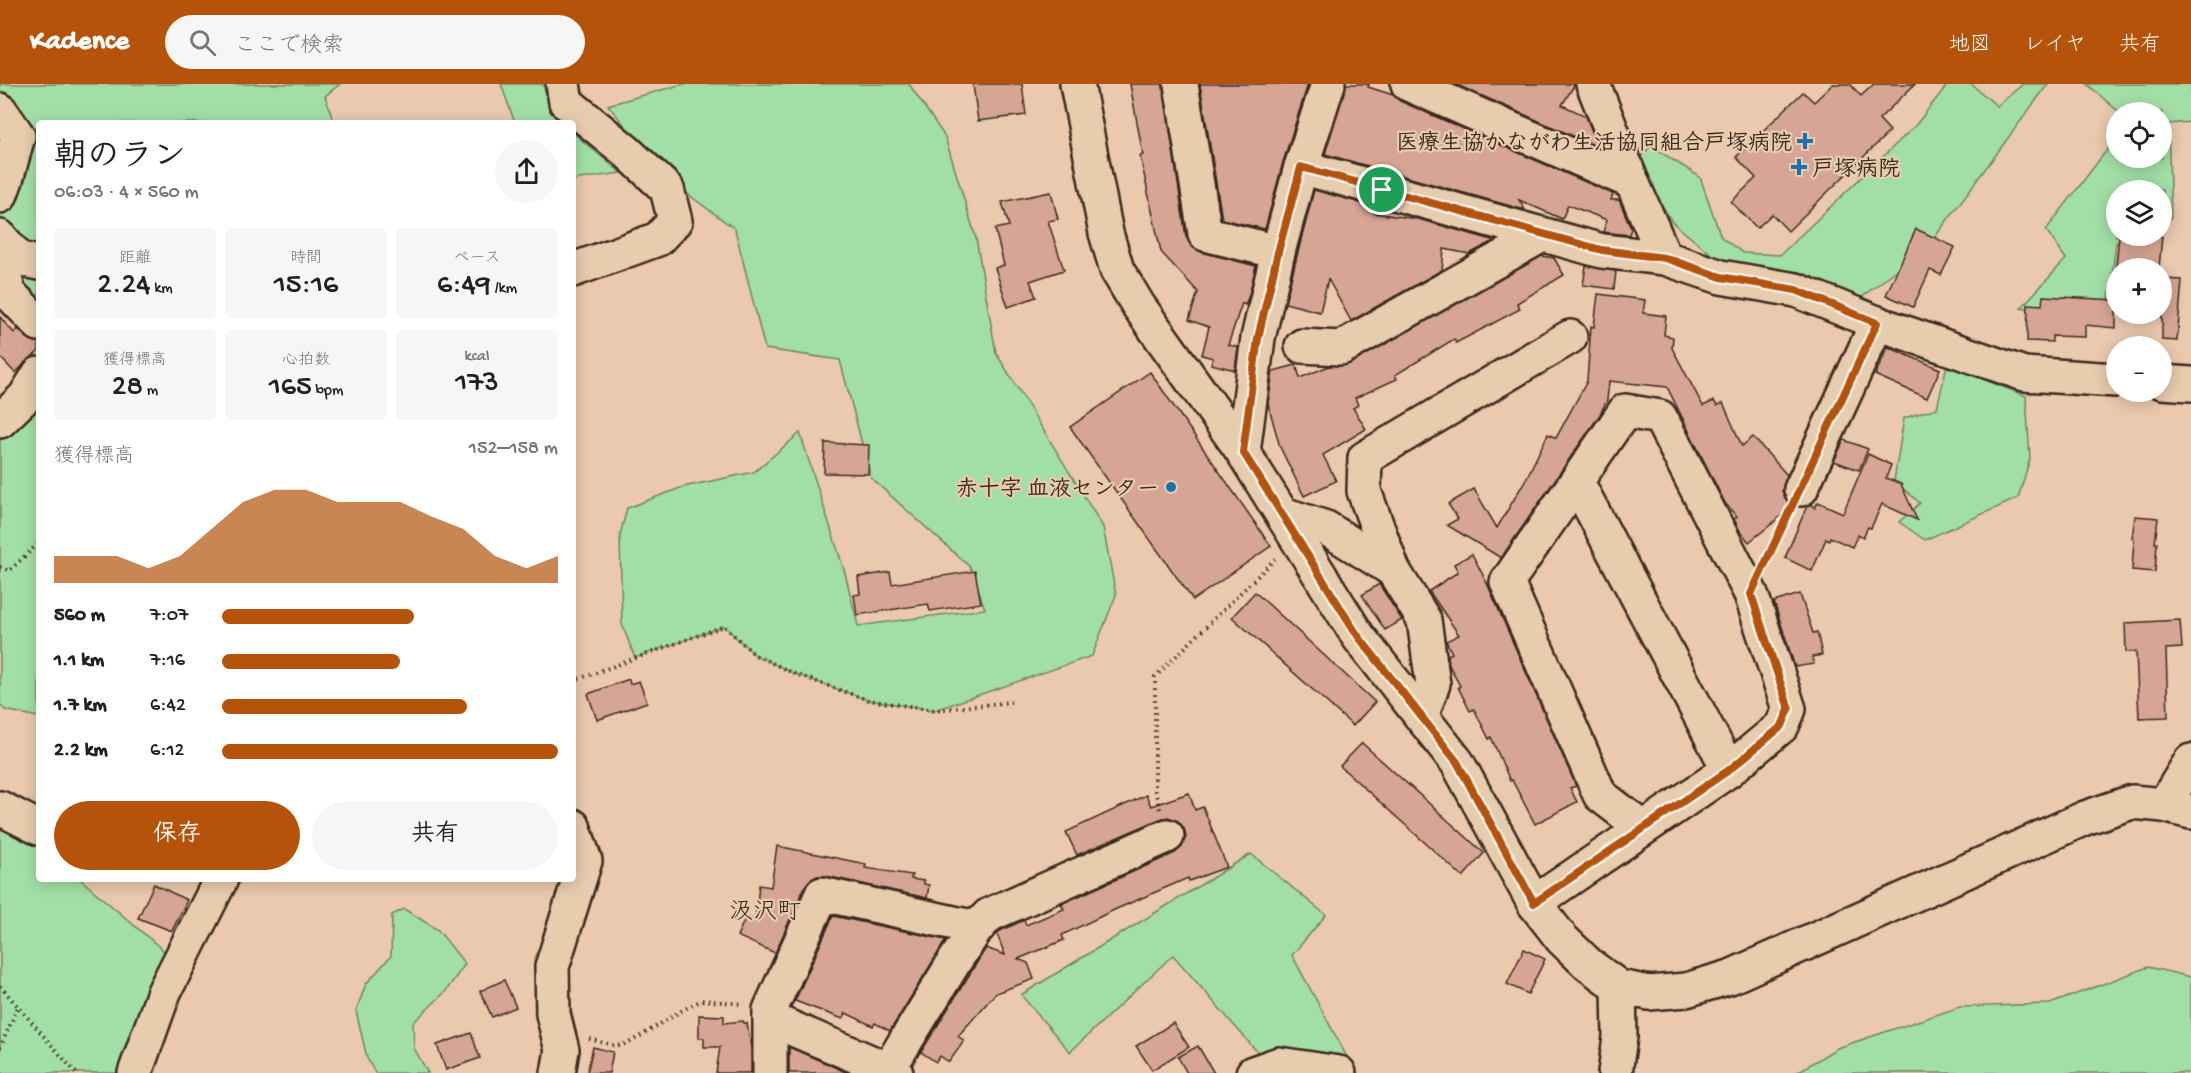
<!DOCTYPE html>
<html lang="ja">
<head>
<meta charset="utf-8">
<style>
  :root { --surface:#fff; --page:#f6f6f6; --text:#202124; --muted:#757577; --accent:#b45309 }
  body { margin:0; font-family:"Gochi Hand","Klee One",sans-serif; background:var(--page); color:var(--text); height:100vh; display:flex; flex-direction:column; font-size:22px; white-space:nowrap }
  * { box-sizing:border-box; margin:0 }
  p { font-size:20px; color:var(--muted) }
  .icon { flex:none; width:33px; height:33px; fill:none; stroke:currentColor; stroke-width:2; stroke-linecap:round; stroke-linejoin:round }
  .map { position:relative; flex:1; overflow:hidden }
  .sheet { position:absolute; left:36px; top:36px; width:540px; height:762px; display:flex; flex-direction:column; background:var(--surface); border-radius:6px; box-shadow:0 3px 15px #0003 }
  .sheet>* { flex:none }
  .fabs { position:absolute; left:2106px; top:18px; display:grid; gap:12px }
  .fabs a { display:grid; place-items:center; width:66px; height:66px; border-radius:50%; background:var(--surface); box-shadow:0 3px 15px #0003; font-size:30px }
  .pin { position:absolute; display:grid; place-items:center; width:51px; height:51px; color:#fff; margin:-26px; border:3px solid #fff; border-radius:50%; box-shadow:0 2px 6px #0007 }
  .round { display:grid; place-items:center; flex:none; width:63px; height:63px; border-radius:32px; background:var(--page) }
  .summary { display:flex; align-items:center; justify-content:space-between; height:102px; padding:0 18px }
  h1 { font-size:33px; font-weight:600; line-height:45px }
  .stats { display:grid; grid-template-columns:repeat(3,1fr); gap:9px; height:102px; padding:6px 18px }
  .stats div { display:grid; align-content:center; border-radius:6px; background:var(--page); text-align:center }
  .stats b { font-size:30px; font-weight:600 }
  .stats small { font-size:16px; font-weight:400 }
  .stats p { font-size:16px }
  .chart { height:168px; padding:12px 18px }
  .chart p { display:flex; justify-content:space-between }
  .chart svg { width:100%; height:108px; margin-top:6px; fill:var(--accent); opacity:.7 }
  .button { display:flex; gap:12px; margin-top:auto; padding:12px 18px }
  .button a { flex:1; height:69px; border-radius:36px; background:var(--accent); color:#fff; font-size:24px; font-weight:600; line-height:69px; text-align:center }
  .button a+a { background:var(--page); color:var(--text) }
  ul { padding:0 18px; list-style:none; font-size:20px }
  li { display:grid; grid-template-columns:96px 72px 1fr; align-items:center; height:45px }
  li i { height:15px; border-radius:8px; background:var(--accent) }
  header { display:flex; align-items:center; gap:36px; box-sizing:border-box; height:84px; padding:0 30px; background:var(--accent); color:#fff }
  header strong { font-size:28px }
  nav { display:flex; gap:33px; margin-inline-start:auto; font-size:21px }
  .search { width:420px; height:54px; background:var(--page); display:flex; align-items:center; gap:15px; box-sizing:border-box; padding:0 21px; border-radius:33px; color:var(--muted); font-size:22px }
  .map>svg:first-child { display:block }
</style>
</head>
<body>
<header>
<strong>Kadence</strong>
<div class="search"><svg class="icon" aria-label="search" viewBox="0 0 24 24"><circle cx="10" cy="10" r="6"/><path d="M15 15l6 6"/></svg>ここで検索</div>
<nav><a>地図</a><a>レイヤ</a><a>共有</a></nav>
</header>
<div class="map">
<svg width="2191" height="989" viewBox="0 0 2191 989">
  <rect width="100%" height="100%" fill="#eac9ae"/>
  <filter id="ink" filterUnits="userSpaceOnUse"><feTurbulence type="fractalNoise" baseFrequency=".0167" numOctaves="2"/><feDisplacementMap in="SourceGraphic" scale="12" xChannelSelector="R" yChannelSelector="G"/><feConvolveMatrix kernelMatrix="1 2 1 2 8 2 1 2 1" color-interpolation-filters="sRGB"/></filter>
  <g filter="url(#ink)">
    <g fill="#a2dfa6" stroke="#6e8462" stroke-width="1.5">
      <polygon points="0,0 340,0 325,12 334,39 39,39 39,213 0,185 0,70 7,68 0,42"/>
      <polygon points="501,0 542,0 557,35 561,39 515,39"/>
      <polygon points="683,0 909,0 945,53 976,154 996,269 1103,443 1116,511 1092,572 935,626 868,616 795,590 755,571 724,542 635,574 622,540 620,451 627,424 683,403 754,388 800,349 845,489 858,542 985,525 970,483 871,394 840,276 765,265 735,145 670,97 608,21"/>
      <polygon points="1948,0 1971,0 1997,22 2023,0 2048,0 1929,161 1845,226 1728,184 1672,138 1636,77 1651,62 1700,93 1721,153 1743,169 1780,171 1915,42"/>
      <polygon points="2087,0 2191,0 2191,38 2168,40 2171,134 2162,139 2162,106 2116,106 2116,152 2132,152 2116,159 2108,224 2021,224 2066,175 2046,146 2116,54 2116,74 2162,74 2162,28 2119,28"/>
      <polygon points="573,49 621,89 573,96"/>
      <polygon points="1947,281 2026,312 2030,375 2018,414 1925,456 1899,438 1920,419 1894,397 1904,334 1937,324"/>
      <polygon points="39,292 39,633 5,626 0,620 0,323"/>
      <polygon points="0,726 39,760 39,795 80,795 178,879 135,989 0,989"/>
      <polygon points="1251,770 1326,831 1292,871 1348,975 1260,971 1173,871 1070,968 1021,911"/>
      <polygon points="404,825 438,846 465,880 446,907 413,939 414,964 428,989 375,989 367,974 356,927 366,900 391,872 392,831"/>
      <polygon points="2148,883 2191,893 2191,989 1796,989 1837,964 1960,923 2050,920"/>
    </g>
    <g fill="#d7a595" stroke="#3b2a1e" stroke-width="1.5">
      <polygon points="973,0 1022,0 1026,31 978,37"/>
      <polygon points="1130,0 1163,0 1186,153 1191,162 1201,168 1256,182 1249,211 1245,221 1242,219 1228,261 1238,263 1235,286 1211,280 1213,274 1202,271 1209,243 1189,236 1198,208 1161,168 1140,72 1143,71"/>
      <polygon points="1200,0 1308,0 1283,78 1265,145 1222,135"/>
      <polygon points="1346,0 1369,0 1368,3 1393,11 1400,17 1613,110 1611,116 1619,116 1631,144 1629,151 1603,148 1607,136 1568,121 1562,135 1519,116 1525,126 1325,70"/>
      <polygon points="1455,0 1575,0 1562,21 1586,32 1598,63"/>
      <polygon points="1833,0 1850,0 1861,12 1874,0 1915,0 1879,35 1890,47 1788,147 1772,130 1757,144 1731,118 1756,94 1736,73 1803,8 1814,18"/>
      <polygon points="1314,106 1375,123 1374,129 1418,135 1492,156 1492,158 1469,170 1444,165 1442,186 1351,237 1328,195 1320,228 1285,219"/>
      <polygon points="1051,108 1058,135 1048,137 1064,186 1030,197 1036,213 1008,223 995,184 1004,181 995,145 1009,142 1002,118"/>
      <polygon points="1916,145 1955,163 1941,191 1930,186 1913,223 1886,211"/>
      <polygon points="2119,152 2162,152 2159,184 2116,182"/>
      <polygon points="1542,172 1554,174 1564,191 1517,219 1520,225 1456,259 1454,255 1395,291 1397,295 1355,314 1358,321 1353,324 1366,345 1323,371 1336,397 1304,412 1280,363 1268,320 1273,287 1296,281 1300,294 1329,282 1350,280"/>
      <polygon points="1586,182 1616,187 1614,205 1583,201"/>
      <polygon points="2162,195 2182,196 2177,257 2162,256"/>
      <polygon points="1598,210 1645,216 1643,229 1666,232 1664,251 1673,253 1672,264 1703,322 1714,317 1717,322 1723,319 1742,362 1753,353 1787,391 1782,407 1786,416 1794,422 1749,458 1740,447 1734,435 1737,433 1725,419 1667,303 1609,297 1607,316 1599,332 1501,474 1447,441 1458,435 1448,420 1474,405 1497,444 1526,395 1548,350 1556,354 1587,297 1591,242 1594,243"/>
      <polygon points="2043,212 2116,216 2116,244 2085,241 2085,253 2052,252 2052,258 2027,257 2028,220 2042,221"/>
      <polygon points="0,233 14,249 18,245 26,253 39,259 39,267 15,289 0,273"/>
      <polygon points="1888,263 1940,285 1927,314 1875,291"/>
      <polygon points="1150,288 1271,462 1193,516 1070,343"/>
      <polygon points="1844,356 1868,365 1859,386 1834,377"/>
      <polygon points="825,359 869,361 868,390 824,389"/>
      <polygon points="1868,370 1891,381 1886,394 1901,400 1917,436 1882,420 1871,444 1868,443 1863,453 1858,450 1852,463 1830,453 1829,456 1826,455 1812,487 1785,474 1807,422 1812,420 1815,424 1818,418 1843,429"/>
      <polygon points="2135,432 2158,434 2155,459 2157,459 2155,488 2132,486 2134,455 2132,454"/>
      <polygon points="1472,470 1486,497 1576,702 1570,704 1577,718 1535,740 1512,696 1510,697 1491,653 1489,655 1474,625 1470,627 1458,603 1460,602 1449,581 1448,571 1452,569 1446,557 1459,551 1429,507 1458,488 1454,480"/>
      <polygon points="975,487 981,519 930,527 928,520 857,531 854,511 860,510 858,493 890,488 892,500"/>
      <polygon points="1379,500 1402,536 1385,546 1362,511"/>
      <polygon points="1255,508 1375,618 1353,642 1232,533"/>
      <polygon points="1800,510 1813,549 1817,548 1822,571 1812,573 1814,580 1795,583 1774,518"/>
      <polygon points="2180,536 2182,564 2166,565 2168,633 2139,634 2136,568 2126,568 2125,539"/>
      <polygon points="629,595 630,600 639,597 647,618 597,636 588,610"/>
      <polygon points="1362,659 1484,769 1463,793 1340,682"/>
      <polygon points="1189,709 1195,726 1203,723 1227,783 1189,797 1188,794 1114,826 1062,851 1064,856 1018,875 1028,879 1034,895 996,909 958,952 964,957 949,978 940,972 936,978 921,968 986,864 1005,871 997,850 1000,847 1024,836 1026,841 1064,825 1061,820 1175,769 1182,763 1186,753 1184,744 1178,737 1168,733 1160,735 1077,771 1066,748 1146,711 1151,722"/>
      <polygon points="777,762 866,780 865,784 912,791 911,795 924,797 924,800 929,801 927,814 826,792 817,792 810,796 805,802 775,869 737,852 746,833 755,837 759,801 771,803"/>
      <polygon points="154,800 187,816 172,847 138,834"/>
      <polygon points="833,832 946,856 890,947 875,939 873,942 846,929 843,935 795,917"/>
      <polygon points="1524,865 1545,875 1528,910 1507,900"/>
      <polygon points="504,896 516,923 492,933 480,907"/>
      <polygon points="699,931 724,932 724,939 743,937 744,939 747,939 751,964 751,989 716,989 720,963 704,963 704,954 699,954"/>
      <polygon points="1173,939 1189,963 1152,986 1136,962"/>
      <polygon points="471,949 480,974 446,986 437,961"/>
      <polygon points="1198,962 1214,989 1187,989 1178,973"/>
      <polygon points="593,963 613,968 609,989 587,989"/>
      <polygon points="789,963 848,989 789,989"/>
    </g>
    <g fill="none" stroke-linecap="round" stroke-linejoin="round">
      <g stroke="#3b2a1e" stroke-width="38">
        <g id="minor">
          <polyline points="563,0 566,18 626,67 667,105 675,137 658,155 573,186"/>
          <polyline points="1077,0 1106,149 1117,186 1138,221 1243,368 1358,552 1457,678 1534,819 1562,855 1589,881 1619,903 1649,909 1686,906 1730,893 2085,734 2132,718 2164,721 2191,728"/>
          <polyline points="1181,0 1205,150 1278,168"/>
          <polyline points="1408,0 1632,98"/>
          <polyline points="1593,0 1632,98 1665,174"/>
          <polyline points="0,26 18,52 6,96 0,112"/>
          <polyline points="1301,83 1602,167 1665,174 1721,193 1796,206 1877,239 2024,290 2116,296"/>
          <polyline points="0,153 19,175 39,179"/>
          <polyline points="3,188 9,209 39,240"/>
          <polyline points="1302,262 1341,264 1542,151"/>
          <polyline points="2162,298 2191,300"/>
          <polyline points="0,337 25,313 39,290"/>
          <polyline points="1243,368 1258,254 1278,168 1301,83 1328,0"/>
          <polyline points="1577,398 1729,686"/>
          <polyline points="1801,405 1877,239"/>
          <polyline points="1283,430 1326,444 1393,486"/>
          <polyline points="1421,632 1433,600 1424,536 1393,486 1364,407 1365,374 1570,253"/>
          <polyline points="2164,721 2191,677"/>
          <polyline points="0,724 39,744"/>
          <polyline points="1534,819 1729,686 1782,642 1789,625 1751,510 1660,333 1625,327 1507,498 1600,711 1643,744"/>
          <polyline points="770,935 896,989"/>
          <polyline points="135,989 164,908 221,795"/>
          <polyline points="558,989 562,966 553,930 552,883 585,777 573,742"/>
          <polyline points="770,989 770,926 822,810 977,844"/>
          <polyline points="886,989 956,875 977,844 989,831 1167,752"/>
          <polyline points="1253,989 1279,980 1339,989"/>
          <polyline points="1615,989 1620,953 1619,903"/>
        </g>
      </g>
      <g stroke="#3b2a1e" stroke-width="4" stroke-dasharray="1.5 4.5" stroke-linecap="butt">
        <polyline points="1766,478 1789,430"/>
        <polyline points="0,483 9,487 39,459"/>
        <polyline points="573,597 724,542 755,571 795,590 868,616 935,626 1011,618"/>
        <polyline points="1160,725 1155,707 1155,593 1275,475"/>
        <polyline points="0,902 76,989"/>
        <polyline points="589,955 616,962 629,959 681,927 702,916 743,920"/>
        <polyline points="0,964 18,923"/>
      </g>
      <use href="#minor" stroke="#e7ccae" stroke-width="33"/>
    </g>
  </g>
  <g fill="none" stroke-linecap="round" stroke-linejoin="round" filter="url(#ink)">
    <g stroke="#fff" stroke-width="12">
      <polygon id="route" points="1301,83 1602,166 1665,174 1721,193 1796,206 1877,239 1751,510 1789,625 1782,642 1729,686 1534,819 1457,678 1358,552 1243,368 1258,254 1278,168"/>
    </g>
    <use href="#route" stroke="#b45309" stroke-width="8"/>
  </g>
  <g fill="#1f6fb2" stroke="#e7ccae" stroke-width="2">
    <path d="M1802 48h6v6h6v6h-6v6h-6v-6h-6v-6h6z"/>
    <path d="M1796 74h6v6h6v6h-6v6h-6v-6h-6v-6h6z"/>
    <circle cx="1171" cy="403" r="6"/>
  </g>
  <g text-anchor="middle" stroke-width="4.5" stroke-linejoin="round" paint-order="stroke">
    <g font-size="22" font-weight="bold" fill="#3b2a1e" stroke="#e7ccae" text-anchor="end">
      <text x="1792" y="65">医療生協かながわ生活協同組合戸塚病院</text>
      <text x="1812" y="91" text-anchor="start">戸塚病院</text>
      <text x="1159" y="411">赤十字 血液センター</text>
    </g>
    <g font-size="24" fill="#3b2a1e" stroke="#e7ccae">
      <text x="765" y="834">汲沢町</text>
    </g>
  </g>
</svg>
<div class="fabs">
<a><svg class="icon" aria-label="locate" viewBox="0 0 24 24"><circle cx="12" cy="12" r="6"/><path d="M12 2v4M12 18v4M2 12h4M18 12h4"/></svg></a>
<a><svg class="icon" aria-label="layers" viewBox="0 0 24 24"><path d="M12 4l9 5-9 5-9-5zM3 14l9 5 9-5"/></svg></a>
<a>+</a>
<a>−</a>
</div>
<div class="pin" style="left:1382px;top:106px;background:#1e9e55"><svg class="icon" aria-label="arrive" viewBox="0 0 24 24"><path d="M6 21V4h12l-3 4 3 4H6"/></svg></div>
<section class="sheet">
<div class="summary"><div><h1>朝のラン</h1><p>06:03 · 4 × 560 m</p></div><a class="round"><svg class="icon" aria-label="share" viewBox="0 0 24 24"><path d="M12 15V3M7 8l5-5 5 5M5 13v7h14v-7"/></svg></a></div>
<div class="stats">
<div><p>距離</p><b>2.24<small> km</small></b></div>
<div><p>時間</p><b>15:16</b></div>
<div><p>ペース</p><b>6:49<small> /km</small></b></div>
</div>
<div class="stats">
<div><p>獲得標高</p><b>28<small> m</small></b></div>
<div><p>心拍数</p><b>165<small> bpm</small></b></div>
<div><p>kcal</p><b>173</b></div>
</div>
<div class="chart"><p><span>獲得標高</span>152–158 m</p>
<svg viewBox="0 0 160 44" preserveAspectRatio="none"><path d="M0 44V33L10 33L20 33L30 38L40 33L50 22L60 11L70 6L80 6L90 11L100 11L110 11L120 17L130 22L140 33L150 38L160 33V44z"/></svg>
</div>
<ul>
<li><b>560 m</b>7:07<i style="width:57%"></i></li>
<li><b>1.1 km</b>7:16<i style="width:53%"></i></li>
<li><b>1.7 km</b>6:42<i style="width:73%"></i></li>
<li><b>2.2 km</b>6:12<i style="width:100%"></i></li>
</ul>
<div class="button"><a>保存</a><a>共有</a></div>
</section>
</div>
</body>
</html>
